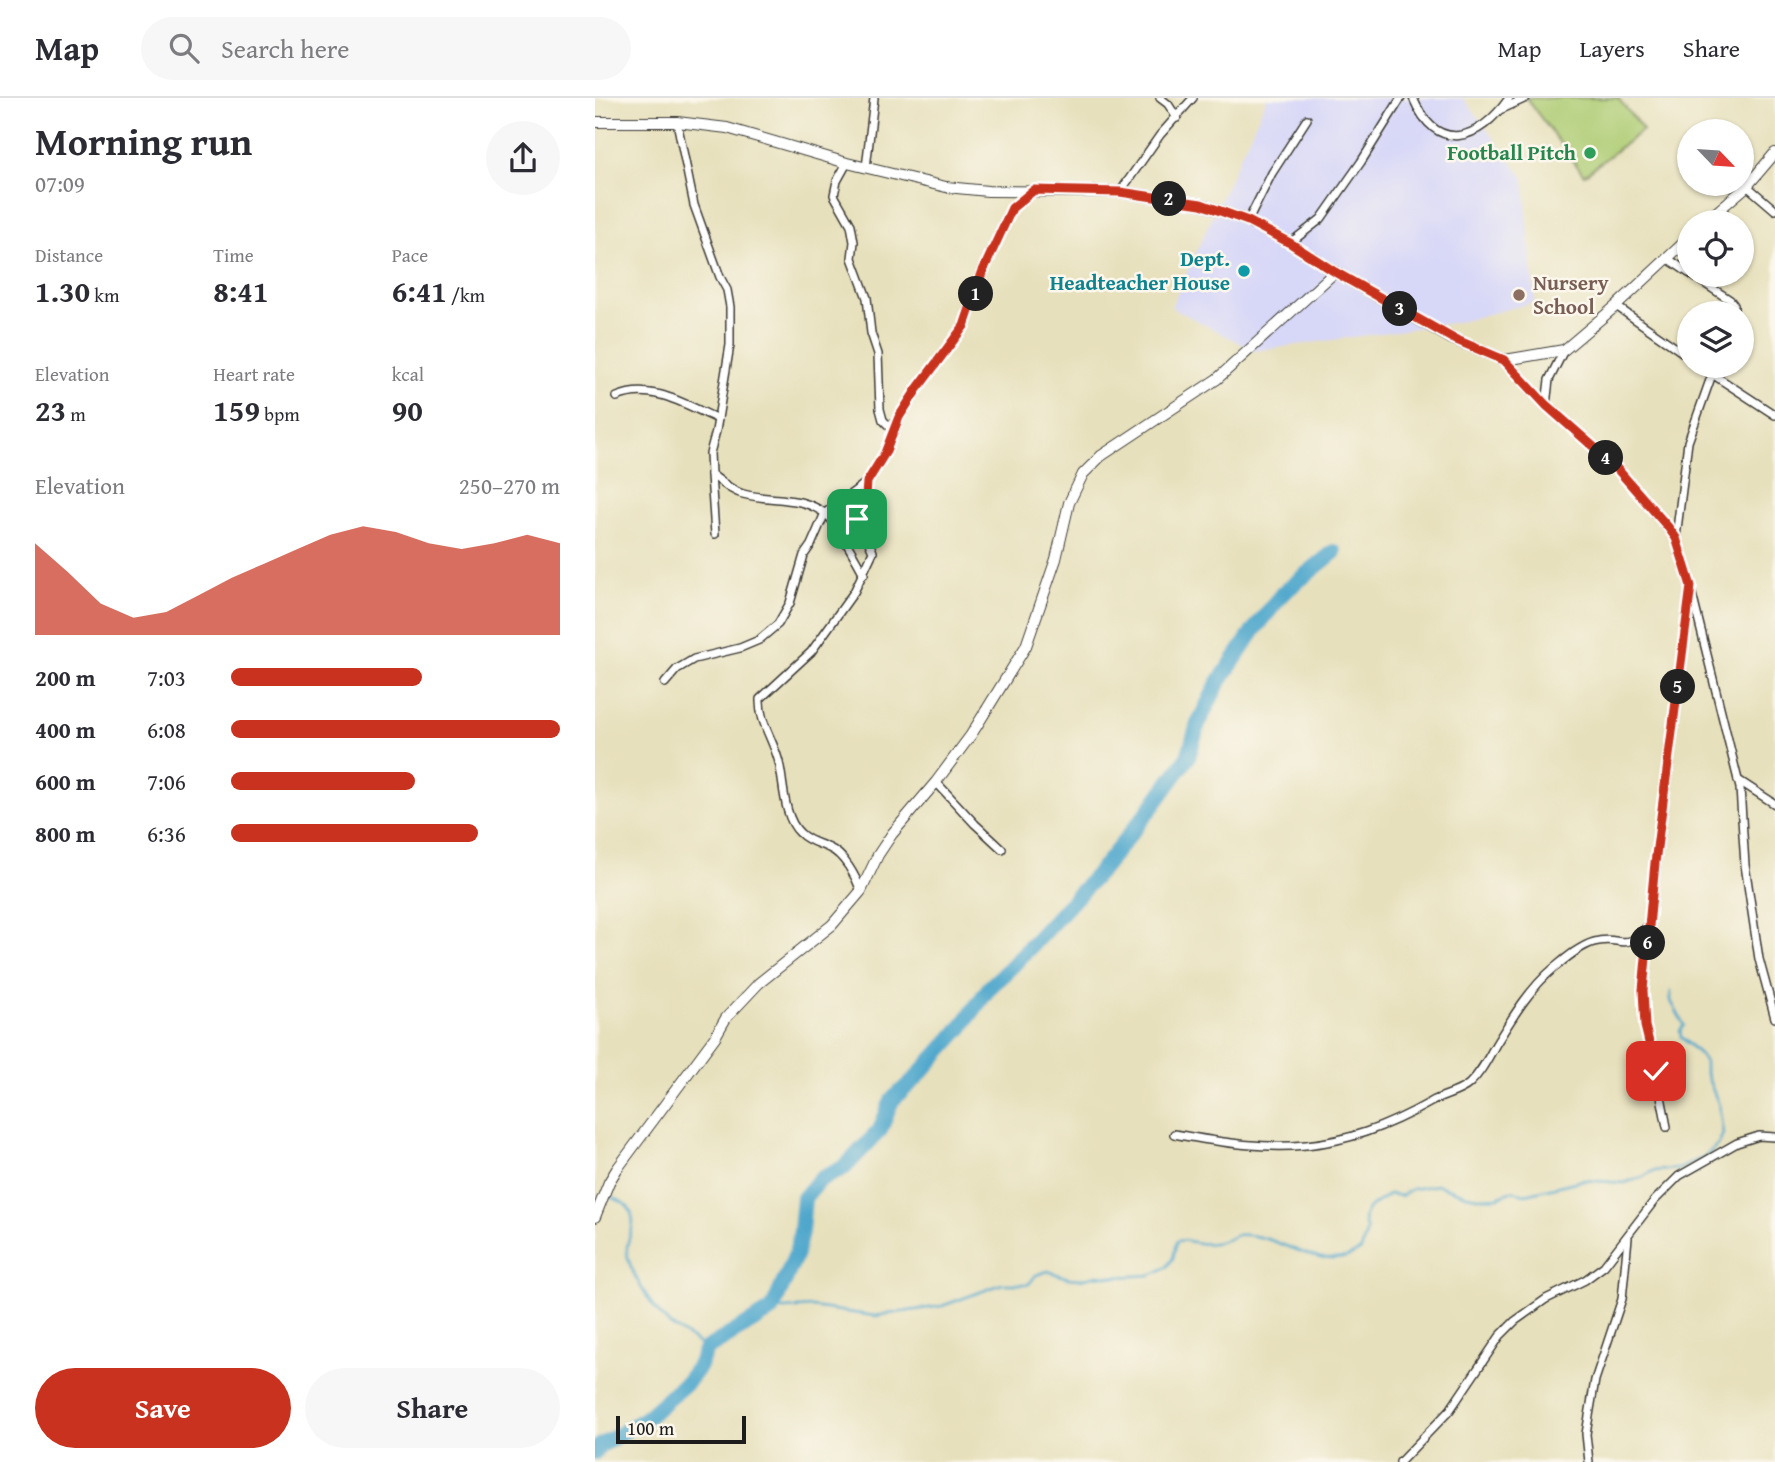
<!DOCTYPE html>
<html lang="en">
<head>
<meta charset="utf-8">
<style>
  :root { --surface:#fff; --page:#f7f7f7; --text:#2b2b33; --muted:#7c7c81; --line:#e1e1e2; --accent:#c8321e }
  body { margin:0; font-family:"Gentium Book Plus",serif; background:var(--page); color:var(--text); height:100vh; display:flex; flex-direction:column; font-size:26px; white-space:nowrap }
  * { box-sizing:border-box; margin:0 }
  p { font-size:23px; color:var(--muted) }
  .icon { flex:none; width:38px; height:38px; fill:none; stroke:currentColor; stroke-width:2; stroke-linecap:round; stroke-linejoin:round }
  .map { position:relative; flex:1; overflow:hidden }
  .drawer { display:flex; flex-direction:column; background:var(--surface); width:595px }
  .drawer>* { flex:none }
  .needle { width:46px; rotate:115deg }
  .controls { position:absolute; left:1082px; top:21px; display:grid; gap:14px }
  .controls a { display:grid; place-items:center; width:77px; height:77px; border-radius:50%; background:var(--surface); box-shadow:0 2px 5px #0004; font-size:35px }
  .scale { position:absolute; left:21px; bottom:18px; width:130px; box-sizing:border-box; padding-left:7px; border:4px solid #1c1c1c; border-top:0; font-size:19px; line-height:24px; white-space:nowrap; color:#1c1c1c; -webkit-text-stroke:5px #fbf7ec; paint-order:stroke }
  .pin { position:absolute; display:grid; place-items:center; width:60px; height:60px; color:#fff; margin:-30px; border-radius:14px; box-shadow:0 4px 10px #0006 }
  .km { position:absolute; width:35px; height:35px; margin:-18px; border-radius:50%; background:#222; color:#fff; font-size:19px; line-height:35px; text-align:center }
  .round { display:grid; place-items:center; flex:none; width:74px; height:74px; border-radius:37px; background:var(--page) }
  .overview { display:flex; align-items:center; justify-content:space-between; height:119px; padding:0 35px }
  h1 { font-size:38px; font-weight:700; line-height:52px }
  .figures { display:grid; grid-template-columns:repeat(3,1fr); gap:10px; height:119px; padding:7px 35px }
  .figures div { display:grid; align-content:center }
  .figures b { font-size:30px; font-weight:700 }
  .figures small { font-size:19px; font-weight:400 }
  .figures p { font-size:19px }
  .chart { height:196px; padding:14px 35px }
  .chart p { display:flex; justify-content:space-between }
  .chart svg { width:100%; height:126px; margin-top:7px; fill:var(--accent); opacity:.7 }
  .button { display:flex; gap:14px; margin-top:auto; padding:14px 35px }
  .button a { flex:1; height:80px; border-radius:42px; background:var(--accent); color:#fff; font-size:28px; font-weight:700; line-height:80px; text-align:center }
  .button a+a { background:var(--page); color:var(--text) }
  ul { padding:0 35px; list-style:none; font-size:23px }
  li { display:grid; grid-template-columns:112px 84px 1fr; align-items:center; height:52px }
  li i { height:18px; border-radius:9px; background:var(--accent) }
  header { display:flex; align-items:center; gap:42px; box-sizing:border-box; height:98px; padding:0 35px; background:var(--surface); border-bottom:2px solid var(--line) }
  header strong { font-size:33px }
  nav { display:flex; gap:38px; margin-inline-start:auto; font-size:24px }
  .search { width:490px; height:63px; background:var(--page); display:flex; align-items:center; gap:18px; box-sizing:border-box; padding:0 24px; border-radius:38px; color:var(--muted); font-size:26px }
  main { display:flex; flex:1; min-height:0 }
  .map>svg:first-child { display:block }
</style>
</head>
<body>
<header>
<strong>Map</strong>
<div class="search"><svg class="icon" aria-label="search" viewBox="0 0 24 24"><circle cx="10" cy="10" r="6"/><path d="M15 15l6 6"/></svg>Search here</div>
<nav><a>Map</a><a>Layers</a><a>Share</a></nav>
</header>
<main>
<section class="drawer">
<div class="overview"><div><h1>Morning run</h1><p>07:09</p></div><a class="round"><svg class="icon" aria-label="share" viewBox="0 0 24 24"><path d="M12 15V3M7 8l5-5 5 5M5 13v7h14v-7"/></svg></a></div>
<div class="figures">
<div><p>Distance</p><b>1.30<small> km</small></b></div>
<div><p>Time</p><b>8:41</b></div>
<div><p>Pace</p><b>6:41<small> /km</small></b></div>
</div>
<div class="figures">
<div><p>Elevation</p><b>23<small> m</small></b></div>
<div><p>Heart rate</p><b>159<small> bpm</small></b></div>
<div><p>kcal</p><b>90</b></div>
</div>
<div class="chart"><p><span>Elevation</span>250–270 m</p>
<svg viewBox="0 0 160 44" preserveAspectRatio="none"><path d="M0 44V12L10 22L20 33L30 38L40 36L50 30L60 24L70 19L80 14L90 9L100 6L110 8L120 12L130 14L140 12L150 9L160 12V44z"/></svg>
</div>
<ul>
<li><b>200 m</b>7:03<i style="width:58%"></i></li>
<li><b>400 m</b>6:08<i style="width:100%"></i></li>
<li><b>600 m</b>7:06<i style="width:56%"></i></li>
<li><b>800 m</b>6:36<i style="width:75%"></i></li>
</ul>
<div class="button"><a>Save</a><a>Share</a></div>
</section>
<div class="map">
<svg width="1180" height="1364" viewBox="0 0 1180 1364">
  <rect width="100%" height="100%" fill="#fbf7ec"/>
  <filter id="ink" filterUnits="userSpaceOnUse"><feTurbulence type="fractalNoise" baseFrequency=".0143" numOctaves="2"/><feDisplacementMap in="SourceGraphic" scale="14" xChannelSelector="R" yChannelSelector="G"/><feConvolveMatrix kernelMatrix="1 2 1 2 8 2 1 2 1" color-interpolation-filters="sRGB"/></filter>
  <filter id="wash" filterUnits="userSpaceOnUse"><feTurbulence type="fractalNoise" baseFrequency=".00686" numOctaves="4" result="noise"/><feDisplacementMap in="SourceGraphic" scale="28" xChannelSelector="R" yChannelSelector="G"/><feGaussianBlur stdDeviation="1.57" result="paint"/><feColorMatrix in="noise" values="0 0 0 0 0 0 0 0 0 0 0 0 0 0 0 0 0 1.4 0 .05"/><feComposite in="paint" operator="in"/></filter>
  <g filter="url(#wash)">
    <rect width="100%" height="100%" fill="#e7e0bc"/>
    <polygon fill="#d7d7f8" points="672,0 868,0 929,80 940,204 863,224 660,253 576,209"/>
    <polygon fill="#aecc73" stroke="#657448" stroke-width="2" points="931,0 1023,0 1048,32 989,77"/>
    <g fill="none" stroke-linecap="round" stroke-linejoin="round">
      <g stroke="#50a7cc" stroke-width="2.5">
        <path d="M 12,1099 C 23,1100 35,1107 37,1118 C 41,1131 30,1142 32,1155 C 35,1175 59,1213 74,1226 C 86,1235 99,1242 111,1251"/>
        <path d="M 177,1212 L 217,1209 L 280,1218 L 347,1208 L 407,1186 L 434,1186 L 441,1177 L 453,1173 L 473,1180 L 485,1181 L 503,1177 L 520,1179 L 556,1177 L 572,1169 L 578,1160 L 582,1143 C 591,1141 596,1144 604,1145 C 618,1147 631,1143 642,1137 C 688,1134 725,1180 766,1152 L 772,1132 C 762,1112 780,1106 795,1096 L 806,1098 L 817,1091 L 842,1087 L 872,1097 L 889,1100 L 903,1099 L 917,1093 L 931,1096 L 988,1082 L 1029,1085 L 1048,1079 L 1058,1073 L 1084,1071 L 1112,1057 L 1123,1046 L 1128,1036 L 1124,1007 L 1110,973 L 1110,964 L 1105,957 L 1086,939 L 1085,933 L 1089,927 L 1076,903 L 1076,893"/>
      </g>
      <polyline stroke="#50a7cc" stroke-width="16" points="0,1354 5,1348 51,1320 92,1284 104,1268 111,1251 177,1212 201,1156 206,1133 209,1100 224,1082 250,1069 285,1032 297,1002 320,981 366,930 394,890 419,866 508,770 559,706 593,659 603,626 622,587 659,532 688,495 739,454"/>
    </g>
  </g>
  <g filter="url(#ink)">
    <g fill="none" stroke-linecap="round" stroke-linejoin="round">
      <g stroke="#3a3934" stroke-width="10">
        <g id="street">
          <polyline points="565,0 573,6 582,20"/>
          <path d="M 818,0 C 842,57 884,43 914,0"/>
          <polyline points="907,11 931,0"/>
          <path d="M 82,24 L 99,107 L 125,179 L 132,192 L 135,209 L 135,247 L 121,333 L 115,355 L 116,376 C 126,384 137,393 148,396 C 177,404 205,396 232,417 C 240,423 263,465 269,476"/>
          <polyline points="252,65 242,83 239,97 256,127 259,144 257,160 272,200 276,235 283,256 285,311 288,322 298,332"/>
          <polyline points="271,70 279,0"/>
          <polyline points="1152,88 1180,112"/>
          <polyline points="525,94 565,37 598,0"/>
          <polyline points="653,123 677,75 712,21"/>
          <polyline points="695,145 726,121 766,64 806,0"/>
          <polyline points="1072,160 1094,175"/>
          <polyline points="1097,177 1135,202 1139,207 1139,215"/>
          <polyline points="1021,208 1094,259"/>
          <polyline points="910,262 951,307 1017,364 1081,440 1095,488 1145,690 1150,767 1164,861 1180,920"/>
          <polyline points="1105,268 1180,317"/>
          <path d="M 22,299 C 56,284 91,307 123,321"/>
          <polyline points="951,307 954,282 969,252"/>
          <polyline points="116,377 120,436"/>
          <polyline points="1081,439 1093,344 1120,268"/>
          <polyline points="70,585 82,571 99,561 145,550 164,542 183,526 195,505 209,457 216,447 230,415 272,384"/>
          <polyline points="1143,682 1180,706"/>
          <polyline points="341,684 380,726 407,751"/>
          <path d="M 266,793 C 261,779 249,756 234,750 C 224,745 214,744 205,735 C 189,720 189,689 185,669 C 181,645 164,626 165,601 L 216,554 L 259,494 L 278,454 L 271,438 L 262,425 L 270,398 L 272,384 L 290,355 L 305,319 L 315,302 L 369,227 L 387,175 L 411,121 L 417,110 L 439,92"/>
          <polyline points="1072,1029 1061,973 1050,928 1048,892 1061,765 1095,493"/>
          <path d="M 579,1036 C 682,1055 742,1057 836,1004 C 848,997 864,995 874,986 C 886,975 893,960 901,946 C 917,920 935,890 959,870 C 970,861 985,848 999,844 C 1027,836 1028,858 1055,825"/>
          <polyline points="805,1364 855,1312 905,1238 920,1223 951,1201 990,1182 1009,1168 1059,1103 1084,1078 1142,1045 1164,1038 1180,1039"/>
          <polyline points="994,1364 991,1336 1000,1282 1027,1201 1033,1140"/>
        </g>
      </g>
      <g stroke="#3a3934" stroke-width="12">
        <g id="secondary">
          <polyline points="0,24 82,24 132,30 252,65 351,89 393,93 525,94 606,106 653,123 695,145 740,174 857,241 910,262 969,252 1021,208 1094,140"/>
          <polyline points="1110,124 1152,88 1180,55"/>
          <polyline points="0,1119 14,1084 22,1071 120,939 131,920 164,885 237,827 266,793 283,757 297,736 341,684 376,637 431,548 461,461 474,405 488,376 506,358 622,281 740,174"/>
        </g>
      </g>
      <use href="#street" stroke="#fff" stroke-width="7"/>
      <use href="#secondary" stroke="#fff" stroke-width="10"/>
    </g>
  </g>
  <g fill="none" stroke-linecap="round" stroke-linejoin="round" filter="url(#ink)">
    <g stroke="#fff" stroke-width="14">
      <polyline id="route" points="262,421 271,398 272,384 290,355 304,319 322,291 369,228 387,175 417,110 439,92 525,94 606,106 653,123 695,145 740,174 857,240 909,262 951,307 1017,365 1073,429 1081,440 1096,488 1060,765 1048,892 1050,928 1061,973"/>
    </g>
    <use href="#route" stroke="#c8321e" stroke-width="9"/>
  </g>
  <circle fill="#2e9e5b" stroke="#fbf7ec" stroke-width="2.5" cx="995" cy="55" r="7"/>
  <circle fill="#0f9aa8" stroke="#fbf7ec" stroke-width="2.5" cx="649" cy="173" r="7"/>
  <circle fill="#8d6e63" stroke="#fbf7ec" stroke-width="2.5" cx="924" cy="197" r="7"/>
  <g text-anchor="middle" stroke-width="5" stroke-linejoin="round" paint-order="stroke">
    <g font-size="21" font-weight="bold" fill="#27864d" stroke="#fbf7ec" text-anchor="end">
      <text x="981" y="62">Football Pitch</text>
    </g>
    <g font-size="21" font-weight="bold" fill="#0d838f" stroke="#fbf7ec" text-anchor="end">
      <text x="635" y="168">Dept.<tspan x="635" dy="24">Headteacher House</tspan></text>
    </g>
    <g font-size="21" font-weight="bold" fill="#785e54" stroke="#fbf7ec" text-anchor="start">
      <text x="938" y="192">Nursery<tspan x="938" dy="24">School</tspan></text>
    </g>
  </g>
</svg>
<div class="controls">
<a><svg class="needle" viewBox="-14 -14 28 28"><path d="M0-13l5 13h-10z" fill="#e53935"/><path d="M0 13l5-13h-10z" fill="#7c7c81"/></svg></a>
<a><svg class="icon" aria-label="locate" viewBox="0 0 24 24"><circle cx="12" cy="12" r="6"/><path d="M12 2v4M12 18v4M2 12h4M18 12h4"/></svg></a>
<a><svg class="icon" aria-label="layers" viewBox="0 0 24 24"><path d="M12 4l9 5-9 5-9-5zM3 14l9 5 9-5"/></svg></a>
</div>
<div class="scale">100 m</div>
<div class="pin" style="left:262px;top:421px;background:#1e9e55"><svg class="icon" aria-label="arrive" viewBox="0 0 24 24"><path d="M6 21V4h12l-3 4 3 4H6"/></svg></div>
<div class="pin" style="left:1061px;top:973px;background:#d93025"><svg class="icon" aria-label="check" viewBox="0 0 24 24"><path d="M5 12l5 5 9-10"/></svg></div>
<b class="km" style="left:381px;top:196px">1</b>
<b class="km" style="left:574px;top:101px">2</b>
<b class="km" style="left:805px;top:211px">3</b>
<b class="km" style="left:1011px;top:360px">4</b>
<b class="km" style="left:1083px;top:589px">5</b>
<b class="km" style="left:1053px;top:845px">6</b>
</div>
</main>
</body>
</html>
